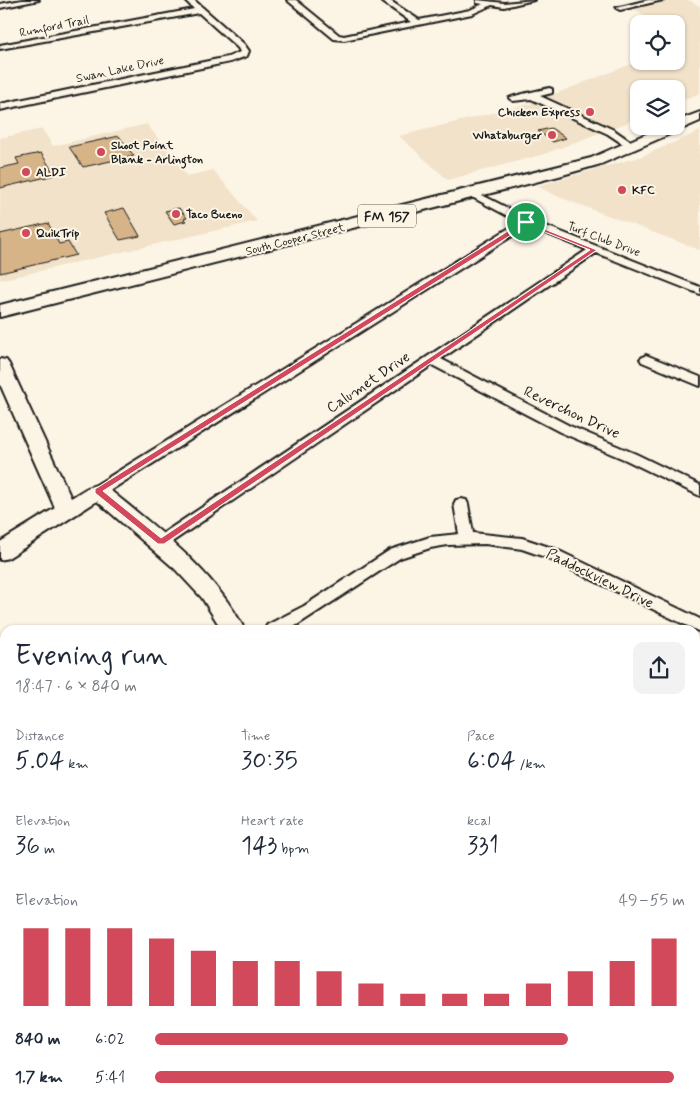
<!DOCTYPE html>
<html lang="en">
<head>
<meta charset="utf-8">
<style>
  :root { --surface:#fff; --page:#f2f2f3; --text:#1f2937; --muted:#747a83; --accent:#d1495b }
  body { margin:0; font-family:Mynerve,sans-serif; background:var(--page); color:var(--text); height:100vh; display:flex; flex-direction:column; font-size:19px; white-space:nowrap }
  * { box-sizing:border-box; margin:0 }
  p { font-size:16px; color:var(--muted) }
  .icon { flex:none; width:28px; height:28px; fill:none; stroke:currentColor; stroke-width:2; stroke-linecap:round; stroke-linejoin:round }
  .map { position:relative; flex:1; overflow:hidden }
  .panel { position:absolute; left:0px; top:625px; width:700px; height:480px; display:flex; flex-direction:column; background:var(--surface); border-radius:15px 15px 0 0; box-shadow:0 1px 4px #0004 }
  .panel>* { flex:none }
  .buttons { position:absolute; left:630px; top:15px; display:grid; gap:10px }
  .buttons a { display:grid; place-items:center; width:55px; height:55px; border-radius:10px; background:var(--surface); box-shadow:0 1px 4px #0004; font-size:25px }
  .pin { position:absolute; display:grid; place-items:center; width:42px; height:42px; color:#fff; margin:-21px; border:2px solid #fff; border-radius:50%; box-shadow:0 1px 5px #0007 }
  .round { display:grid; place-items:center; flex:none; width:52px; height:52px; border-radius:10px; background:var(--page) }
  .summary { display:flex; align-items:center; justify-content:space-between; height:85px; padding:0 15px }
  h1 { font-size:28px; font-weight:600; line-height:38px }
  .figures { display:grid; grid-template-columns:repeat(3,1fr); gap:8px; height:85px; padding:5px 15px }
  .figures div { display:grid; align-content:center }
  .figures b { font-size:25px; font-weight:600 }
  .figures small { font-size:14px; font-weight:400 }
  .figures p { font-size:14px }
  .chart { height:140px; padding:10px 15px }
  .chart p { display:flex; justify-content:space-between }
  .chart svg { width:100%; height:90px; margin-top:5px; stroke:var(--accent); stroke-width:6 }
  ul { padding:0 15px; list-style:none; font-size:16px }
  li { display:grid; grid-template-columns:80px 60px 1fr; align-items:center; height:38px }
  li i { height:12px; border-radius:6px; background:var(--accent) }
  .map>svg:first-child { display:block }
</style>
</head>
<body>
<div class="map">
<svg width="700" height="1105" viewBox="0 0 700 1105">
  <rect width="100%" height="100%" fill="#fcf5e5"/>
  <filter id="ink" filterUnits="userSpaceOnUse"><feTurbulence type="fractalNoise" baseFrequency=".02" numOctaves="2"/><feDisplacementMap in="SourceGraphic" scale="10" xChannelSelector="R" yChannelSelector="G"/><feConvolveMatrix kernelMatrix="1 2 1 2 8 2 1 2 1" color-interpolation-filters="sRGB"/></filter>
  <g filter="url(#ink)">
    <g fill="#f1e2c9">
      <polygon points="667,0 688,0 700,6 700,93 676,103 676,89 639,89 639,118 544,154 448,180 399,136 529,104 639,61 676,61 676,46 683,43 676,40 676,24 657,24 659,23 632,8"/>
      <polygon points="147,124 187,176 213,170 257,221 0,280 0,138 42,129 53,146"/>
      <polygon points="700,131 700,250 559,197 537,186 643,156"/>
    </g>
    <g fill="#d6b488" stroke="#1c1c1c">
      <polygon points="551,128 566,138 553,142 538,131"/>
      <polygon points="119,136 134,156 83,167 69,147"/>
      <polygon points="41,153 55,175 0,188 0,168 19,164 16,158"/>
      <polygon points="124,208 140,236 120,240 104,213"/>
      <polygon points="179,208 187,218 184,219 186,221 174,224 165,211"/>
      <polygon points="48,223 59,244 68,242 76,255 0,273 0,234"/>
    </g>
    <g fill="none" stroke-linecap="round" stroke-linejoin="round">
      <g stroke="#1c1c1c" stroke-width="4">
        <g id="street">
          <polygon points="22,0 39,0 0,8 0,4"/>
          <polygon points="185,0 194,0 244,44 249,51 247,56 230,62 0,110 0,104 228,57 240,52 238,48 199,13 0,49 0,45 194,9"/>
          <polygon points="287,0 296,0 339,35 344,36 411,22 380,0 389,0 419,20 470,10 483,4 477,3 477,0 504,3 534,0 504,7 492,5 472,14 344,40 334,39"/>
          <polygon points="648,0 663,0 620,10 616,8"/>
          <path d="M 549,88 L 552,89 L 552,93 L 540,96 L 614,130 L 637,146 L 635,148 L 629,148 L 608,134 L 531,99 L 513,101 L 509,98 C 511,96 542,90 549,88 Z"/>
          <polygon points="474,191 531,220 700,287 700,294 596,253 441,359 570,426 636,454 700,485 700,496 626,460 560,432 432,365 166,546 161,547 156,546 154,542 156,538 587,250 528,226 103,495 93,495 91,491 93,487 519,222 470,196 470,192"/>
          <polygon points="646,355 700,377 700,386 642,362 640,359"/>
          <polygon points="461,499 466,500 468,504 473,533 522,538 555,549 700,619 700,632 545,557 522,549 485,544 448,545 430,548 400,558 297,625 288,630 265,630 267,625 304,606 390,550 430,537 459,534 454,504 456,500"/>
          <polygon points="700,949 700,970 695,972 695,951"/>
          <polygon points="444,1100 472,1100 470,1105 442,1105"/>
        </g>
      </g>
      <g stroke="#1c1c1c" stroke-width="4">
        <g id="secondary">
          <path d="M 0,359 L 6,360 L 9,364 L 71,498 C 82,492 92,482 105,486 C 157,529 213,569 245,630 L 222,630 L 202,598 L 175,569 L 97,501 L 8,558 L 0,560 L 0,542 L 55,508 L 0,384 Z"/>
          <polygon points="415,1100 447,1100 449,1105 417,1105"/>
        </g>
      </g>
      <g stroke="#1c1c1c" stroke-width="4">
        <polygon id="primary" points="700,112 700,121 601,164 559,176 0,317 0,305 591,158 664,126 676,126 676,121"/>
      </g>
      <use href="#street" fill="#fcf5e5" fill-rule="evenodd"/>
      <use href="#secondary" fill="#fcf5e5" fill-rule="evenodd"/>
      <use href="#primary" fill="#fcf5e5" fill-rule="evenodd"/>
    </g>
  </g>
  <path fill="#d1495b" stroke="#fff" fill-rule="evenodd" d="M 524,221 L 597,250 L 164,544 L 158,544 L 95,493 L 95,489 ZM 527,225 L 590,250 L 161,538 L 103,491 Z"/>
  <g fill="#d1495b" stroke="#fcf5e5" stroke-width="2">
    <circle cx="590" cy="112" r="5"/>
    <circle cx="552" cy="135" r="5"/>
    <circle cx="101" cy="152" r="5"/>
    <circle cx="26" cy="172" r="5"/>
    <circle cx="622" cy="190" r="5"/>
    <circle cx="176" cy="214" r="5"/>
    <circle cx="26" cy="233" r="5"/>
  </g>
  <g text-anchor="middle" stroke-width="4" stroke-linejoin="round" paint-order="stroke">
    <g font-size="12" fill="#1c1c1c" stroke="#fcf5e5">
      <text transform="translate(54 26) rotate(-11)" y="4">Rumford Trail</text>
      <text transform="translate(120 69) rotate(-12)" y="4">Swan Lake Drive</text>
      <text transform="translate(295 239) rotate(-14)" y="4">South Cooper Street</text>
      <text transform="translate(604 239) rotate(21)" y="4">Turf Club Drive</text>
    </g>
    <g font-size="12" font-weight="bold" fill="#1c1c1c" stroke="#fcf5e5" text-anchor="start">
      <text x="580" y="116" text-anchor="end">Chicken Express</text>
      <text x="542" y="139" text-anchor="end">Whataburger</text>
      <text x="111" y="149">Shoot Point<tspan x="111" dy="14">Blank - Arlington</tspan></text>
      <text x="36" y="176">ALDI</text>
      <text x="632" y="194">KFC</text>
      <text x="186" y="218">Taco Bueno</text>
      <text x="36" y="237">QuikTrip</text>
    </g>
    <rect fill="#fcf5e5" stroke="#5f5d58" stroke-width="1" x="358" y="204.5" width="58" height="23" rx="4"/>
    <g font-size="14" font-weight="bold" fill="#1c1c1c">
      <text x="387" y="221">FM 157</text>
    </g>
    <g font-size="15" fill="#1c1c1c" stroke="#fcf5e5">
      <text transform="translate(368 382) rotate(-34)" y="5">Calumet Drive</text>
      <text transform="translate(572 412) rotate(25)" y="5">Reverchon Drive</text>
      <text transform="translate(600 578) rotate(26)" y="5">Paddockview Drive</text>
    </g>
  </g>
</svg>
<div class="buttons">
<a><svg class="icon" aria-label="locate" viewBox="0 0 24 24"><circle cx="12" cy="12" r="6"/><path d="M12 2v4M12 18v4M2 12h4M18 12h4"/></svg></a>
<a><svg class="icon" aria-label="layers" viewBox="0 0 24 24"><path d="M12 4l9 5-9 5-9-5zM3 14l9 5 9-5"/></svg></a>
</div>
<div class="pin" style="left:526px;top:222px;background:#1e9e55"><svg class="icon" aria-label="arrive" viewBox="0 0 24 24"><path d="M6 21V4h12l-3 4 3 4H6"/></svg></div>
<section class="panel">
<div class="summary"><div><h1>Evening run</h1><p>18:47 · 6 × 840 m</p></div><a class="round"><svg class="icon" aria-label="share" viewBox="0 0 24 24"><path d="M12 15V3M7 8l5-5 5 5M5 13v7h14v-7"/></svg></a></div>
<div class="figures">
<div><p>Distance</p><b>5.04<small> km</small></b></div>
<div><p>Time</p><b>30:35</b></div>
<div><p>Pace</p><b>6:04<small> /km</small></b></div>
</div>
<div class="figures">
<div><p>Elevation</p><b>36<small> m</small></b></div>
<div><p>Heart rate</p><b>143<small> bpm</small></b></div>
<div><p>kcal</p><b>331</b></div>
</div>
<div class="chart"><p><span>Elevation</span>49–55 m</p>
<svg viewBox="0 0 160 44" preserveAspectRatio="none"><path d="M5 44V6M15 44V6M25 44V6M35 44V11M45 44V17M55 44V22M65 44V22M75 44V27M85 44V33M95 44V38M105 44V38M115 44V38M125 44V33M135 44V27M145 44V22M155 44V11"/></svg>
</div>
<ul>
<li><b>840 m</b>6:02<i style="width:78%"></i></li>
<li><b>1.7 km</b>5:41<i style="width:98%"></i></li>
</ul>
</section>
</div>
</body>
</html>
